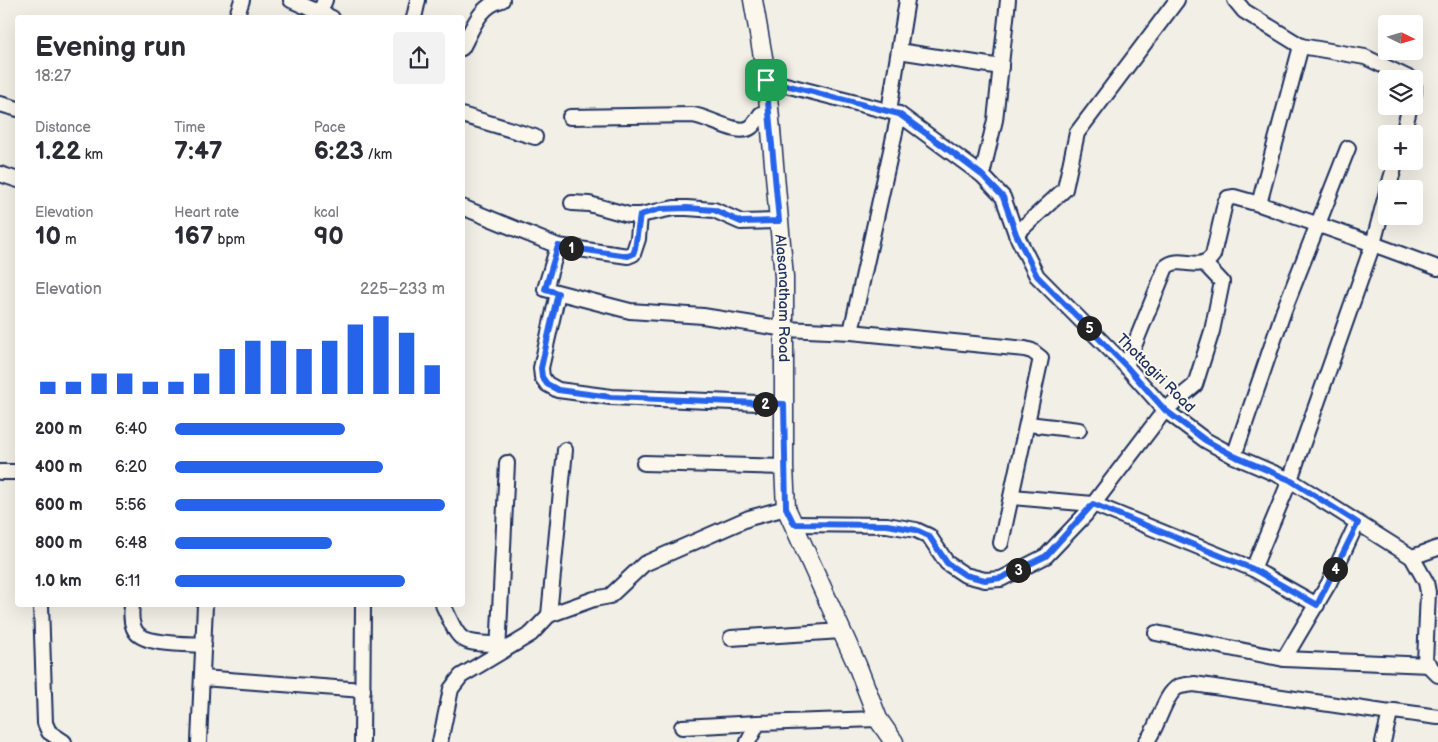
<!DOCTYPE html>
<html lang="en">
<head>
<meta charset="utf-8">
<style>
  :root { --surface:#fff; --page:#f2f2f3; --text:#2b2b33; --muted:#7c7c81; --accent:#2563eb }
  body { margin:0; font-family:"Balsamiq Sans",sans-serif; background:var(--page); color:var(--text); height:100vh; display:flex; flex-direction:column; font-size:19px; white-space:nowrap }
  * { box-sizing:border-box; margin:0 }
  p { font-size:16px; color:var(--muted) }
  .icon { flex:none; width:28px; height:28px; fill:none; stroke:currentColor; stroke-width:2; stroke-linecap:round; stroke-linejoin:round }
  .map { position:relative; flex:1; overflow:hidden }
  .sheet { position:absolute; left:15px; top:15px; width:450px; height:592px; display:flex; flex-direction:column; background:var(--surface); border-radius:5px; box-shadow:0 5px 20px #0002 }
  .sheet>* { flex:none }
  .needle { width:32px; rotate:95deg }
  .controls { position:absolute; left:1378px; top:15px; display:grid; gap:10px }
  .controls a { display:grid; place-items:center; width:45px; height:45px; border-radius:5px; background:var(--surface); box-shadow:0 5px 20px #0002; font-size:25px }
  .pin { position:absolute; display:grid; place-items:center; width:42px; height:42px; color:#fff; margin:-21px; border-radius:10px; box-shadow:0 2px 8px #0006 }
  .km { position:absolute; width:25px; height:25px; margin:-12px; border-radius:50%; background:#222; color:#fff; font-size:14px; line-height:25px; text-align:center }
  .round { display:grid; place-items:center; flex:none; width:52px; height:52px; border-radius:5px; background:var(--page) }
  .overview { display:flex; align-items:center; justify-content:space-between; height:85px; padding:0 20px }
  h1 { font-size:28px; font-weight:600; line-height:38px }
  .metrics { display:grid; grid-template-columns:repeat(3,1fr); gap:8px; height:85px; padding:5px 20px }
  .metrics div { display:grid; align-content:center }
  .metrics b { font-size:25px; font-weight:600 }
  .metrics small { font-size:14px; font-weight:400 }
  .metrics p { font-size:14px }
  .chart { height:140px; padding:10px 20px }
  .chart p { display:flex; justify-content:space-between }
  .chart svg { width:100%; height:90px; margin-top:5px; stroke:var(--accent); stroke-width:6 }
  ul { padding:0 20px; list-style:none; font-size:16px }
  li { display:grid; grid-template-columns:80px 60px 1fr; align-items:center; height:38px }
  li i { height:12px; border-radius:6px; background:var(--accent) }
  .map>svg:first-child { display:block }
</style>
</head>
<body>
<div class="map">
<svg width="1438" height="742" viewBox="0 0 1438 742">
  <rect width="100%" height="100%" fill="#f2efe6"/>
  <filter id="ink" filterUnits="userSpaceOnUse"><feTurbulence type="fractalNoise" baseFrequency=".02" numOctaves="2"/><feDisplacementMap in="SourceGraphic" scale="10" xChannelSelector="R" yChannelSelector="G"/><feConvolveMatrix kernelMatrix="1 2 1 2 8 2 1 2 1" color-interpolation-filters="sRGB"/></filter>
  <g filter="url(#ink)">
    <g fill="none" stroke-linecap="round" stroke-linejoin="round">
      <g stroke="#1b2f5e" stroke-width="18">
        <g id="minor">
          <polyline points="291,0 332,18"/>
          <polyline points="1235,0 1244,11 1301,46 1365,57 1411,79"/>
          <polyline points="320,12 325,0"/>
          <polyline points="236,18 242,0"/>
          <polyline points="414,18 418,0"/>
          <polyline points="1301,46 1259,204 1373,244 1386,195"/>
          <path d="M 462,48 C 473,28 479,6 502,0"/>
          <polyline points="899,51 1001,67"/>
          <polyline points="766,80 899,114 982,175 1003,197 1016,234 1037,276 1126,366 1165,410 1205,440 1234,456 1290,480 1412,557 1426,582 1428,592 1425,662 1438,675"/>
          <polyline points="1414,87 1414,93"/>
          <polyline points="0,104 18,109"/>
          <polyline points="889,111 907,0"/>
          <polyline points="462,115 535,137"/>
          <path d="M 570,117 L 692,115 C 708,116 738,137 751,127 C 755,124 758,118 761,114 L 769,112"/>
          <polyline points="1403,134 1410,106"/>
          <polyline points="0,174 18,180"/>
          <polyline points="982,175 995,120 1008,0"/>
          <polyline points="1388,189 1396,161"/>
          <polyline points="572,203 589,204 629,215 640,215 674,208 687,208 714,210 741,222 779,221"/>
          <polyline points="462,207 558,246 545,289 630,311 703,316 785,329 851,332 1025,349 1032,351 1041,358 1001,543"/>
          <polyline points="1016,234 1065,189 1077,133 1177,0"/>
          <polyline points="558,246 628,256 633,254 638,239 640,215"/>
          <polyline points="558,293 541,368 542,377 547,384 558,390 611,397 784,404"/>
          <polyline points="851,332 899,114"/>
          <path d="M 1126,366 L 1166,267 C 1180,254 1200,274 1213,255 L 1225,203 L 1228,198 L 1234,197 L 1259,204"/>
          <polyline points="1028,424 1079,430"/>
          <polyline points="1234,456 1284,310 1348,148"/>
          <polyline points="644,463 784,467"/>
          <polyline points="0,472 18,472"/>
          <polyline points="1012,497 1093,504 1253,569 1317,605"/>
          <polyline points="794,524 887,525 916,530 929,536 947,563 965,575 985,580 1001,579 1046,556 1085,515 1165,410 1195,385 1212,331 1222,282 1204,263"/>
          <polyline points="1412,557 1438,548"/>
          <polyline points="1253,569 1290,480 1373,244 1438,268"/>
          <polyline points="41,605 45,723 49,732 64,742"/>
          <path d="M 132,605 C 131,613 131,625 136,632 C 145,645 188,644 204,645"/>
          <path d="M 443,605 C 460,641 458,644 498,644"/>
          <polyline points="549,615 565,450"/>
          <polyline points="1156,633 1284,659 1430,665"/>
          <polyline points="731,638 842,631"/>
          <polyline points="498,653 507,463"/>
          <polyline points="1284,659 1329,583 1357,523"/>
          <polyline points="202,678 363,690"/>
          <polyline points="682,727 758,723"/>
          <polyline points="199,742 205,605"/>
          <polyline points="362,742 363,605"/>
          <polyline points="440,742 451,689 461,676 531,634 549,615 594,599 610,596 644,564 749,518 786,508"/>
          <polyline points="748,742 758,723 878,719"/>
          <path d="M 1146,742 C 1158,729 1164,694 1178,687 C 1183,685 1189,685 1194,684 L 1390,713"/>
          <polyline points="1383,742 1390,713 1394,711 1438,717"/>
        </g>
      </g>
      <g stroke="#1b2f5e" stroke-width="21">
        <g id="major">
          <path id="s1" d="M 753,0 L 766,74 L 784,277 L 784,467 L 786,508 L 857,665 L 878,719 L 894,742"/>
        </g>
      </g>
      <use href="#minor" stroke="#fbf7ec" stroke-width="14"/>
      <use href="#major" stroke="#fbf7ec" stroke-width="18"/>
    </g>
  </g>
  <g fill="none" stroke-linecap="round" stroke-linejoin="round" filter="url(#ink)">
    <g stroke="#fff" stroke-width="10">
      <polygon id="route" points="766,80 899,114 942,145 982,175 1003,197 1016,234 1037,276 1126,366 1165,410 1205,440 1234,456 1290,480 1358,523 1317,605 1253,569 1093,504 1046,556 1001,578 985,580 965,575 947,563 929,536 916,530 887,525 794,524 786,508 784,404 611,397 558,390 547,384 542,377 541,368 558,293 545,289 558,246 628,256 633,254 635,249 640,215 660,209 687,208 714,210 741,222 779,221"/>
    </g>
    <use href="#route" stroke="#2563eb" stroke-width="6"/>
  </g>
  <g text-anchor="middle" stroke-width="4" stroke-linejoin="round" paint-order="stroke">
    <g font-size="15" fill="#1b2f5e" stroke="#fbf7ec">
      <text dy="5" stroke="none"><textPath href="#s1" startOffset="300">Alasanatham Road</textPath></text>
      <text transform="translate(1156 373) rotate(45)" y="5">Thottagiri Road</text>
    </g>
  </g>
</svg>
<div class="controls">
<a><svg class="needle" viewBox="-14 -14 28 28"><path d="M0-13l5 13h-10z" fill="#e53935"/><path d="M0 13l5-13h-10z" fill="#7c7c81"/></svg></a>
<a><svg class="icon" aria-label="layers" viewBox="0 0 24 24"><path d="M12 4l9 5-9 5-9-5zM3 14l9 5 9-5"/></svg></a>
<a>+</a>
<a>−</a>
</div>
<div class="pin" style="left:766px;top:80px;background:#1e9e55"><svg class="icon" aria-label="arrive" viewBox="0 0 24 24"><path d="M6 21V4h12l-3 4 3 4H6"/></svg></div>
<b class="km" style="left:571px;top:248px">1</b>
<b class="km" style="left:765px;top:404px">2</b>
<b class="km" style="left:1018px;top:570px">3</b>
<b class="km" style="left:1335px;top:569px">4</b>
<b class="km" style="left:1089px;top:328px">5</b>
<section class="sheet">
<div class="overview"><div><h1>Evening run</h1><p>18:27</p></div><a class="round"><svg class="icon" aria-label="share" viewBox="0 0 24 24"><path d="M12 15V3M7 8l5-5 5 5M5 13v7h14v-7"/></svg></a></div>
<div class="metrics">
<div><p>Distance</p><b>1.22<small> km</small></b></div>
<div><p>Time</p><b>7:47</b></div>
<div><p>Pace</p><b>6:23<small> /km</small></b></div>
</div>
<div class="metrics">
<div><p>Elevation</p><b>10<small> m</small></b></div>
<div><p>Heart rate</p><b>167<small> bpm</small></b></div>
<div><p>kcal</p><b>90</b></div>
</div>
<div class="chart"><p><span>Elevation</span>225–233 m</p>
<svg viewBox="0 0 160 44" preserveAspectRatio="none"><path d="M5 44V38M15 44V38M25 44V34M35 44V34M45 44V38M55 44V38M65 44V34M75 44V22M85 44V18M95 44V18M105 44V22M115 44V18M125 44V10M135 44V6M145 44V14M155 44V30"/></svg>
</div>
<ul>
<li><b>200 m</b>6:40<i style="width:63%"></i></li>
<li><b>400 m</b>6:20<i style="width:77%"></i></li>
<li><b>600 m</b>5:56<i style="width:100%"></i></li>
<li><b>800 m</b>6:48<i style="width:58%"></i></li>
<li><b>1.0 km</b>6:11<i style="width:85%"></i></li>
</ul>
</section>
</div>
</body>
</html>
